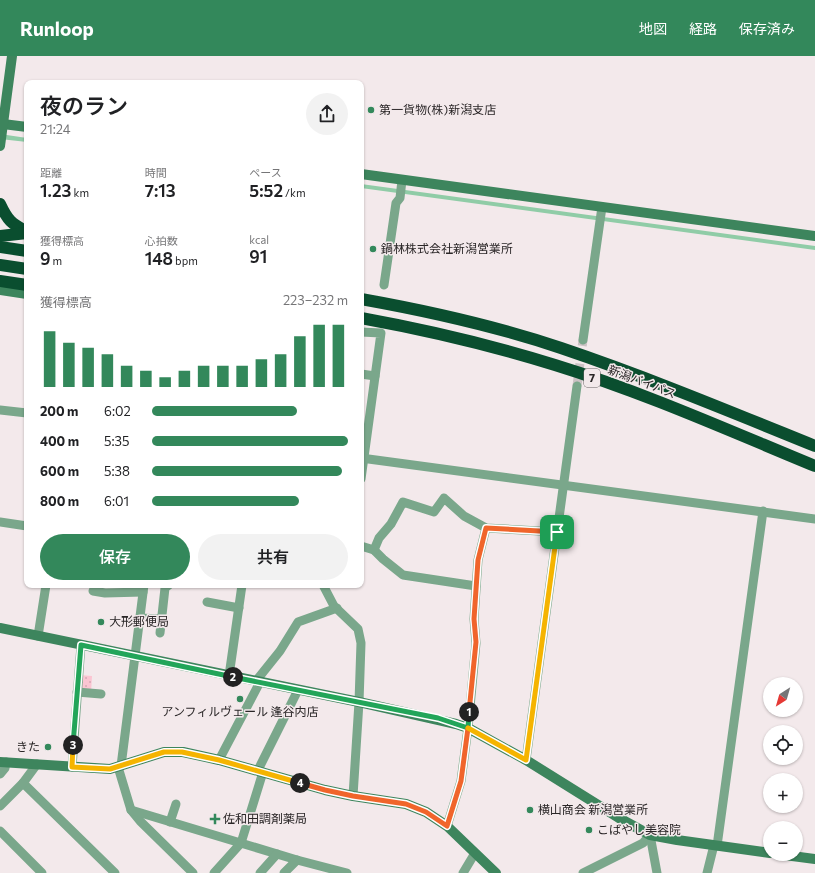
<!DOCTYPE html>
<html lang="ja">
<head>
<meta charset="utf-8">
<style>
  :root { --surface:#fff; --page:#f2f2f2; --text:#202124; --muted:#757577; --accent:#33885b }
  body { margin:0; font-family:Commissioner,"Noto Sans JP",sans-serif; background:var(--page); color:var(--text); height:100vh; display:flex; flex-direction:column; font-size:15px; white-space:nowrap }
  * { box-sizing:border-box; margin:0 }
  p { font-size:13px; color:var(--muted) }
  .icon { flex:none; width:22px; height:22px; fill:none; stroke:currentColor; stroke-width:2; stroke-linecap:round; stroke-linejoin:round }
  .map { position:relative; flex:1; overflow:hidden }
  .details { position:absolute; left:24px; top:24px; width:340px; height:508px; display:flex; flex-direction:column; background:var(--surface); border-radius:8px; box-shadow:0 1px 3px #0004 }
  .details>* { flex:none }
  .needle { width:26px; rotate:217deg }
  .fabs { position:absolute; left:763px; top:621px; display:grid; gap:8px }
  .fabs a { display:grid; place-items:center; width:40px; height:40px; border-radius:50%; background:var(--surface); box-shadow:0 1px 3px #0004; font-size:20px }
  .pin { position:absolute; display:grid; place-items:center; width:34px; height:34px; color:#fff; margin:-17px; border-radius:8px; box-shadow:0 2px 6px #0006 }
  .km { position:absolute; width:20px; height:20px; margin:-10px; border-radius:50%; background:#222; color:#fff; font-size:11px; line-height:20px; text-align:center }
  .round { display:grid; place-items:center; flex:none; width:42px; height:42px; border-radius:21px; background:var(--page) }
  .overview { display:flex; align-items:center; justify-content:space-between; height:68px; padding:0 16px }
  h1 { font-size:22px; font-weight:600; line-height:30px }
  .metrics { display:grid; grid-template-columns:repeat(3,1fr); gap:6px; height:68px; padding:4px 16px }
  .metrics div { display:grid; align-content:center }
  .metrics b { font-size:17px; font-weight:600 }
  .metrics small { font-size:11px; font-weight:400 }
  .metrics p { font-size:11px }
  .chart { height:112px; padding:8px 16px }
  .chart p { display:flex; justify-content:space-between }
  .chart svg { width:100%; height:72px; margin-top:4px; stroke:var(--accent); stroke-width:6 }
  .button { display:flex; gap:8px; margin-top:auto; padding:8px 16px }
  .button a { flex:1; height:46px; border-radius:24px; background:var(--accent); color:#fff; font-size:16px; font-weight:600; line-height:46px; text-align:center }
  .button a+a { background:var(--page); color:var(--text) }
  ul { padding:0 16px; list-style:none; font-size:13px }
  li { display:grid; grid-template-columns:64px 48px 1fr; align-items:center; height:30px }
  li i { height:10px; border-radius:5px; background:var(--accent) }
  header { display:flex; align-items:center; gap:24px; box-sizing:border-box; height:56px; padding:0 20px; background:var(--accent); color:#fff }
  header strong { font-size:19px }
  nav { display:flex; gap:22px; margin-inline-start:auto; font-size:14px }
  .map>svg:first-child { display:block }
</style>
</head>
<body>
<header>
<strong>Runloop</strong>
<nav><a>地図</a><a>経路</a><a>保存済み</a></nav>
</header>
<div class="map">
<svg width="815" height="817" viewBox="0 0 815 817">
  <defs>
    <pattern id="park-dots" width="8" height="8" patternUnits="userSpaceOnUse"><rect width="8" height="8" fill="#fbc5d2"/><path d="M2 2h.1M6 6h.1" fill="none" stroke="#d7a9b4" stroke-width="1.8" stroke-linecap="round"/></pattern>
  </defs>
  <rect width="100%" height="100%" fill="#f3e9eb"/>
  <polygon fill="url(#park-dots)" points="79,619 92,620 91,637 78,636"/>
  <g fill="#90cca7">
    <polygon points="0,78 27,82 27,86 0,83"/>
    <polygon points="361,128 815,190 815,194 361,132"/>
  </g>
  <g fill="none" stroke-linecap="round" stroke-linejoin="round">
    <polyline stroke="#cbc2c4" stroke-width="9" stroke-dasharray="9 4.5" stroke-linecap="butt" points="577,330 583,284"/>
    <g stroke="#7aa78b" stroke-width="9">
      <polyline points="384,229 396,147 400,142 402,124"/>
      <polyline points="361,276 381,277 361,423"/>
      <polyline points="583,284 602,151"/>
      <polyline points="361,318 375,320"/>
      <polyline points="0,354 27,357"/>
      <polyline points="361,402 815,463"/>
      <polyline points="0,466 27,470"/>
      <polyline points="361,490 374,494 383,503 403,519 476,530"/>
      <polyline points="374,494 379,482 391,468 403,446 434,456 444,442 464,460 486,472 557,476"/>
      <polyline points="323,529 334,550 358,573 361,587 359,646 353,740"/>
      <polyline points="93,535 105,537 143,536"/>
      <polyline points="207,546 239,552"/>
      <polyline points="139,562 162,563"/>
      <polyline points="160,577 165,532 169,529"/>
      <polyline points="38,580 46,529"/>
      <polyline points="229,620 242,529"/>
      <polyline points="256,625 280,595 298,566 337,552"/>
      <polyline points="77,636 101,638"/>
      <polyline points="219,704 260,626"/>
      <polyline points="526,704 577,330"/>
      <polyline points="121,710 144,529"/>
      <polyline points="72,711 81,589"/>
      <polyline points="118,711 131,754 140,765 193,817"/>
      <polyline points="258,714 298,634"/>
      <polyline points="0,718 5,712 6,706"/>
      <polyline points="23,727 115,817"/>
      <polyline points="0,750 23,727 37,708"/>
      <polyline points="131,754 297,804 347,817"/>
      <polyline points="170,766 176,748"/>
      <polyline points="447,770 461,725 468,672 476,587 474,563 478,504 486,472"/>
      <polyline points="0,775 42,817"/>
      <polyline points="650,779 657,817"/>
      <polyline points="717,790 763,455"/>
      <polyline points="214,817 241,787 263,716"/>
      <polyline points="260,817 277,798"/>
      <polyline points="284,817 297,804"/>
      <polyline points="463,817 475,797"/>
      <polyline points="583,817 643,787 650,779"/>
      <polyline points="707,817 714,789"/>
    </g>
    <g stroke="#3d855d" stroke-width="10">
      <polyline points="3,68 27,71"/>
      <polyline points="0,90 12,0"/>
      <polyline points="361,118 815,180"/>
      <polyline points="0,234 27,238"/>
      <polyline points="0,572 359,646 456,668 468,672 526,704 619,762 650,779 677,784 770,797"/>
      <polyline points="0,706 110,713 164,696 183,696 219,704 325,734 353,740 406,748 426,756 447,770 496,817"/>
      <polyline points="777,798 815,803"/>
    </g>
    <g stroke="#0a4e2f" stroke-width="12">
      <path d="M 0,148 C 8,165 11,167 27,176"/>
      <polyline points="0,180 27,177"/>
      <polyline points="0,191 27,195"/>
      <polyline points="0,209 27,213"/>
      <polyline points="0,225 27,229"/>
      <path d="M 361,243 C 428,255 496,270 561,292 C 647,321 731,356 815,390"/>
      <path d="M 361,262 C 427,274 491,289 555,309 C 643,336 730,375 815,410"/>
    </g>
  </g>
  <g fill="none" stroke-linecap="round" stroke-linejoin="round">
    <g stroke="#fff" stroke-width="8">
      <polyline id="split-1" points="469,656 476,586 474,563 478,504 486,472 557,476"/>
    </g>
    <g stroke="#fff" stroke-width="8">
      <polyline id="split-2" points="233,621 438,662 468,672 469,656"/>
    </g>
    <g stroke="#fff" stroke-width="8">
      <polyline id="split-3" points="73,689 81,589 233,621"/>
    </g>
    <g stroke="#fff" stroke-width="8">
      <polyline id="split-4" points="73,689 72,711 110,713 164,696 182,696 219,704 300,727"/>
    </g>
    <g stroke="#fff" stroke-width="8">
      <polyline id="split-5" points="300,727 325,734 353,740 406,748 426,756 447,770 461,725 468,672"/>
    </g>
    <g stroke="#fff" stroke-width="8">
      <polyline id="split-6" points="468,672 526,704 557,476"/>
    </g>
    <use href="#split-1" stroke="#f0652b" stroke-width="5"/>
    <use href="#split-2" stroke="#22a559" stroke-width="5"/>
    <use href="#split-3" stroke="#22a559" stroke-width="5"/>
    <use href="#split-4" stroke="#f5b400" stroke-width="5"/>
    <use href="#split-5" stroke="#f0652b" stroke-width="5"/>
    <use href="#split-6" stroke="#f5b400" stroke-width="5"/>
  </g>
  <g fill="#33885b" stroke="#f3e9eb" stroke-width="1.5">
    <circle cx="371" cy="54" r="4"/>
    <circle cx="373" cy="193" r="4"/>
    <circle cx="101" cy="566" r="4"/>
    <circle cx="240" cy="643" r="4"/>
    <circle cx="48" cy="691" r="4"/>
    <circle cx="530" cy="754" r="4"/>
    <path d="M213 757h4v4h4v4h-4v4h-4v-4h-4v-4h4z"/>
    <circle cx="589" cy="774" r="4"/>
  </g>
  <g text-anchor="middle" stroke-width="3" stroke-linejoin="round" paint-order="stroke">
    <rect fill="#f3e9eb" stroke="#666062" stroke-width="1" x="584" y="313" width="16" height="18" rx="3"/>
    <g font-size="11" font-weight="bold" fill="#2a2627">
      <text x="592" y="326">7</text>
    </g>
    <g font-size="12" fill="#2a2627" stroke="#f3e9eb" text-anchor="start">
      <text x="379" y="58">第一貨物(株)新潟支店</text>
      <text x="381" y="197">鍋林株式会社新潟営業所</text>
      <text x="109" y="570">大形郵便局</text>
      <text x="240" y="660" text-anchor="middle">アンフィルヴェール 逢谷内店</text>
      <text x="40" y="695" text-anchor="end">きた</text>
      <text x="538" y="758">横山商会 新潟営業所</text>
      <text x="223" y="767">佐和田調剤薬局</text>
      <text x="597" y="778">こばやし美容院</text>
    </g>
    <g font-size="12" fill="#2a2627" stroke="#f3e9eb">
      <text transform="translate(642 326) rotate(21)" y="4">新潟バイパス</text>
    </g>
  </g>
</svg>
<div class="fabs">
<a><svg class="needle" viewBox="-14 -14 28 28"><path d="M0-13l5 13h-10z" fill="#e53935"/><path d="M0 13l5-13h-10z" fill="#757577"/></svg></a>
<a><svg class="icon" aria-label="locate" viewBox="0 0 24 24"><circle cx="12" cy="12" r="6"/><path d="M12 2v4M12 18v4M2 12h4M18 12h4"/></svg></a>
<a>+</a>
<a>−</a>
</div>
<div class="pin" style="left:557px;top:476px;background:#1e9e55"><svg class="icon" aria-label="arrive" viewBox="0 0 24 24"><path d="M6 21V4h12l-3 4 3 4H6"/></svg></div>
<b class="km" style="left:469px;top:656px">1</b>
<b class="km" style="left:233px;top:621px">2</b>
<b class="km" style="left:73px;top:689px">3</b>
<b class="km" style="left:300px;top:727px">4</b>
<section class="details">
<div class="overview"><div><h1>夜のラン</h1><p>21:24</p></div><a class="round"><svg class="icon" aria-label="share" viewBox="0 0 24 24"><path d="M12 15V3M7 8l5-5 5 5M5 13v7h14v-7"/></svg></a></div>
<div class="metrics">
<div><p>距離</p><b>1.23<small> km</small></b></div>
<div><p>時間</p><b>7:13</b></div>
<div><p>ペース</p><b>5:52<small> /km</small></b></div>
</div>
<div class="metrics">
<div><p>獲得標高</p><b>9<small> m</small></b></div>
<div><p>心拍数</p><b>148<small> bpm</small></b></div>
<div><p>kcal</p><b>91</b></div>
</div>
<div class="chart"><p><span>獲得標高</span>223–232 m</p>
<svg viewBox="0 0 160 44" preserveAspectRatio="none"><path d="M5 44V10M15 44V17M25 44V20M35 44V24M45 44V31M55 44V34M65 44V38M75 44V34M85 44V31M95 44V31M105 44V31M115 44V27M125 44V24M135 44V13M145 44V6M155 44V6"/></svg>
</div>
<ul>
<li><b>200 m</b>6:02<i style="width:74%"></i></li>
<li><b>400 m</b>5:35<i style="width:100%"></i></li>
<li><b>600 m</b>5:38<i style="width:97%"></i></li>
<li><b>800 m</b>6:01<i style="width:75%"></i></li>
</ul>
<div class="button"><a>保存</a><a>共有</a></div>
</section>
</div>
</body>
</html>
